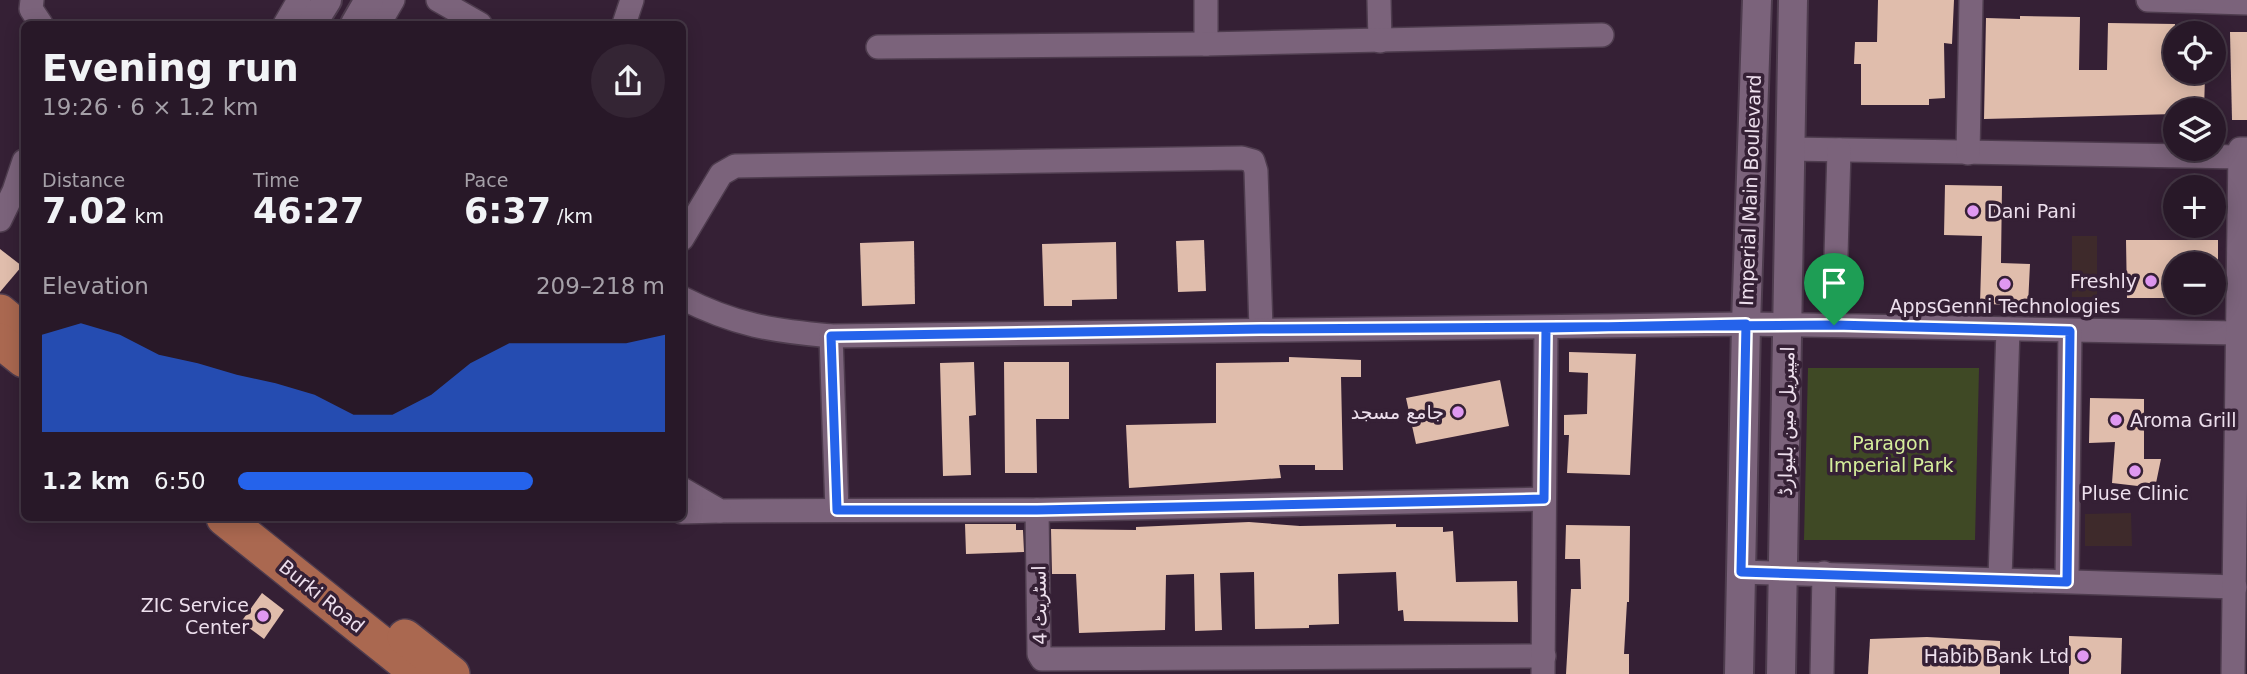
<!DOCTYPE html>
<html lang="en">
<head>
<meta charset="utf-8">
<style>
  :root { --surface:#281828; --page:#342534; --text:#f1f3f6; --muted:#a5a0a8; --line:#443745; --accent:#2563eb }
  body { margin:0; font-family:"DejaVu Sans",Vazirmatn,sans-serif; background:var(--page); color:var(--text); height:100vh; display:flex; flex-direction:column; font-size:26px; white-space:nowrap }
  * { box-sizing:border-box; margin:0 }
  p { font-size:23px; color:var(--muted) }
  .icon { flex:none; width:38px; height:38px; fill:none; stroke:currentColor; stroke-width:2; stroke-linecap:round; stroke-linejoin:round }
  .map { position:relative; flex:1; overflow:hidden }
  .details { position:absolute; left:21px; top:21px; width:665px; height:500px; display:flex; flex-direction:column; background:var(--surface); border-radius:10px; box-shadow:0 4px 18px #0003,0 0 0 2px var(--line) }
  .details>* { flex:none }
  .buttons { position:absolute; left:2163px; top:21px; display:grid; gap:14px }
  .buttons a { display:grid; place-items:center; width:63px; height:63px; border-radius:50%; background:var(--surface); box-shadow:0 4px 18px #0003,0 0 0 2px var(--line); font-size:35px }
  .pin { position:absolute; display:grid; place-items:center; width:60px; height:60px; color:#fff; margin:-72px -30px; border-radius:50% 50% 50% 0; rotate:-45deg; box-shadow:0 0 7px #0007 }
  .pin .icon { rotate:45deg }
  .round { display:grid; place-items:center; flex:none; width:74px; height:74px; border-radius:37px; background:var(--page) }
  .summary { display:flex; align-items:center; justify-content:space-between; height:119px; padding:0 21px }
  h1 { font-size:38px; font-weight:700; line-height:52px }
  .metrics { display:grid; grid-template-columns:repeat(3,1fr); gap:10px; height:119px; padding:7px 21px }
  .metrics div { display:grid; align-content:center }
  .metrics b { font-size:35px; font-weight:700 }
  .metrics small { font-size:19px; font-weight:400 }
  .metrics p { font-size:19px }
  .chart { height:196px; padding:14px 21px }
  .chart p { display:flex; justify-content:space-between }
  .chart svg { width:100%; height:126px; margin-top:7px; fill:var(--accent); opacity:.7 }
  ul { padding:0 21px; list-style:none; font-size:23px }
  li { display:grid; grid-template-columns:112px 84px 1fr; align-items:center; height:52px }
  li i { height:18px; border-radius:9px; background:var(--accent) }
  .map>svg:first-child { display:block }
</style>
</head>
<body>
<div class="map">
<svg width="2247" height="674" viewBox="0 0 2247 674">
  <rect width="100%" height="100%" fill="#352035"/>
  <g fill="#3e2a2b">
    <rect x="2072" y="236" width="25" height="61"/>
    <polygon points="2131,513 2132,546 2085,546 2085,514"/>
  </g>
  <polygon fill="#3f4925" points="1808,368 1979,368 1975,540 1804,540"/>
  <g fill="#e0bdac">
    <polygon points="1878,0 1954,0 1952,44 1944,43 1945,98 1929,99 1929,105 1861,105 1861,64 1854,64 1855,42 1877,42"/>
    <polygon points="2020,16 2080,17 2079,70 2107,70 2108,23 2175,24 2175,75 2205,76 2204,110 2175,110 2175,114 1984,119 1986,18 2020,19"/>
    <polygon points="2230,32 2247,32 2247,120 2232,120"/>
    <polygon points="1945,185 2002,186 2001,263 2030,264 2028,305 1980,304 1982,236 1944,235"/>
    <polygon points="1204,240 1206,291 1178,292 1176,241"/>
    <polygon points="2126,240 2218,240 2218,264 2175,264 2175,298 2127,298"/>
    <polygon points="914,241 915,304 862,306 860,243"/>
    <polygon points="1116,242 1117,299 1072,300 1072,306 1044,306 1042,244"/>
    <polygon points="0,249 22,266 0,292"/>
    <polygon points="1569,352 1636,354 1630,475 1567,473 1569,435 1564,435 1564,415 1587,414 1588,373 1569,372"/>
    <polygon points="1289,357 1361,360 1361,377 1341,377 1343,470 1315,470 1315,465 1279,465 1281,478 1129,488 1126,425 1216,423 1216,363 1289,362"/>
    <polygon points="974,362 976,415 969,416 971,475 943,476 940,363"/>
    <polygon points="1004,362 1069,362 1069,419 1036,419 1037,473 1005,473"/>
    <polygon points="1500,380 1509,426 1416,444 1406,398"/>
    <polygon points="2090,398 2144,399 2144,459 2161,459 2155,488 2112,483 2115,442 2089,443"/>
    <polygon points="1249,522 1300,526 1396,524 1396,527 1443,527 1443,532 1453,531 1456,582 1517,581 1518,622 1404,621 1403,610 1398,611 1396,572 1338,574 1339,624 1309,625 1309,628 1255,629 1254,572 1220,573 1222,630 1195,631 1194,574 1166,575 1165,630 1079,633 1076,574 1052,574 1051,529 1136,530 1136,527"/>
    <polygon points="965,524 1016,524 1016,530 1023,530 1024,552 966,554"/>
    <polygon points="1566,525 1630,526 1629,602 1627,602 1624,654 1629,654 1629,674 1566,674 1571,589 1581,589 1580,559 1565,559"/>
    <polygon points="262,593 284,610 264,639 241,622"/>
    <polygon points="2069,636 2122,638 2121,674 2069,674"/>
    <polygon points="1927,637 2000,641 2000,674 1868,674 1870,639"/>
  </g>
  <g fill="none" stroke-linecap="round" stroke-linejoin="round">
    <g stroke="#4e3c4e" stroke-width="26">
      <g id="minor">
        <polyline points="32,0 31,9 41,24"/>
        <polyline points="438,0 480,24"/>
        <polyline points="1206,0 1206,44"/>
        <polyline points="1379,0 1380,41"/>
        <polyline points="2148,0 2247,3"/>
        <polyline points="285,24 299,0"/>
        <polyline points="379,24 393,0"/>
        <polyline points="624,24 632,0"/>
        <polyline points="878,47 1206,44 1602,35"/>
        <polyline points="1790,149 2240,157"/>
        <polyline points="1968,153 1971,0"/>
        <polyline points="0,220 14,191 24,161"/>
        <polyline points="682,239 721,174 735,166 1242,158 1253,161 1256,171 1261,329"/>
        <path d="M 682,298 C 735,325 773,331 831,336 L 1746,324 L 2236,333"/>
        <polyline points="1834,325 1839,150"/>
        <polyline points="831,336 837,510"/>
        <polyline points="682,489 720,511 1037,510 1544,499"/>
        <polyline points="1037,510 1039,654 1042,659 1544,656"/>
        <polyline points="682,512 720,511"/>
        <polyline points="1741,572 2235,587"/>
        <polyline points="2000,579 2008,329"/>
        <polyline points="2067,581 2070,331"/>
        <polyline points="1543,674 1546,328"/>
        <polyline points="1822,674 1824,573"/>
        <polyline points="2233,674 2240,149 2247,149"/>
      </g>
    </g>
    <g stroke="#4e3c4e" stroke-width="32">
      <g id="tertiary">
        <polyline points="312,24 327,0"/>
        <polyline points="355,24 369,0"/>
        <polyline points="1739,674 1746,324 1757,0"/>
        <polyline points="1781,674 1793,0"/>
      </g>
    </g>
    <g stroke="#4e3c4e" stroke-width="38">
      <g id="primary">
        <polyline points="0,312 24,332"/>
        <polyline points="0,341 24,360"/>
        <polyline points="224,518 419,674"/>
        <polyline points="405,637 452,674"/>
      </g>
    </g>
    <use href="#minor" stroke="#7b637b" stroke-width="23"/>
    <use href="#tertiary" stroke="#7b637b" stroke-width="28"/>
    <use href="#primary" stroke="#aa6850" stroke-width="35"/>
  </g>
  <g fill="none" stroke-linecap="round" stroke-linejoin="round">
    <g stroke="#fff" stroke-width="14">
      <polyline id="route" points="1834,325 1261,329 831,336 837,510 1037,510 1544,499 1546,328 1746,324 1741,572 2067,582 2070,331 1834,325"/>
    </g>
    <use href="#route" stroke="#2563eb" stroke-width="9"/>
  </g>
  <g fill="#df98f1" stroke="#352035" stroke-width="2.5">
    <circle cx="1973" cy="211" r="7"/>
    <circle cx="2151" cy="281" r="7"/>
    <circle cx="2005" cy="284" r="7"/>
    <circle cx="1458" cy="412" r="7"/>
    <circle cx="2116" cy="420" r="7"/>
    <circle cx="2135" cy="471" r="7"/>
    <circle cx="263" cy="616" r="7"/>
    <circle cx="2083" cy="656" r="7"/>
  </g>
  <g text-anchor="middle" stroke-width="7" stroke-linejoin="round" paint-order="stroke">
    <g font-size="19" fill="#eddfed" stroke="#352035">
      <text transform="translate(1750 190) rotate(-88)" y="7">Imperial Main Boulevard</text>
      <text transform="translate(1786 421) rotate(-89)" y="7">امپیریل مین بلیوارڈ</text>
      <text transform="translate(322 596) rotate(39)" y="7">Burki Road</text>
      <text transform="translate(1039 605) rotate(-91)" y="7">اسٹریٹ 4</text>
    </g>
    <g font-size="19" fill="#eddfed" stroke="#352035" text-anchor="end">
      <text x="1987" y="218" text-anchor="start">Dani Pani</text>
      <text x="2137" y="288">Freshly</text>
      <text x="2005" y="313" text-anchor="middle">AppsGenni Technologies</text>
      <text x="1444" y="419">جامع مسجد</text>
      <text x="2130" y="427" text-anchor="start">Aroma Grill</text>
      <text x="2135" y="500" text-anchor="middle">Pluse Clinic</text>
      <text x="249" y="612">ZIC Service<tspan x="249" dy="22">Center</tspan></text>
      <text x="2069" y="663">Habib Bank Ltd</text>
    </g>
    <g font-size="19" fill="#d5ee9b" stroke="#352035">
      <text x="1891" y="450">Paragon<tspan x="1891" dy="22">Imperial Park</tspan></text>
    </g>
  </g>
</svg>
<div class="buttons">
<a><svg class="icon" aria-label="locate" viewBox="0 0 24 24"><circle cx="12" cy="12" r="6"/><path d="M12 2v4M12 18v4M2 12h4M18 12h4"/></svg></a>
<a><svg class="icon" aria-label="layers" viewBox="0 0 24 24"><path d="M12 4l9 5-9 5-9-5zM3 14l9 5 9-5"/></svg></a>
<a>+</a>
<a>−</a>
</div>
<div class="pin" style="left:1834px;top:325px;background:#1e9e55"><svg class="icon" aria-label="arrive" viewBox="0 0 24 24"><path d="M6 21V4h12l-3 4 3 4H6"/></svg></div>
<section class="details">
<div class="summary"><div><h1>Evening run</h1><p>19:26 · 6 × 1.2 km</p></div><a class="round"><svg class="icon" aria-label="share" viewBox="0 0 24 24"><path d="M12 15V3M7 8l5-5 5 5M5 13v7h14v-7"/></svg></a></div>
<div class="metrics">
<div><p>Distance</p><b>7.02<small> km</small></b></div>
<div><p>Time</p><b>46:27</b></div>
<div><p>Pace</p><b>6:37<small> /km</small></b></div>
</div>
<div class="chart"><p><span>Elevation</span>209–218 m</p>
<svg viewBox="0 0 160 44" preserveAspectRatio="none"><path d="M0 44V10L10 6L20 10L30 17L40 20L50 24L60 27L70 31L80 38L90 38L100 31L110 20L120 13L130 13L140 13L150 13L160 10V44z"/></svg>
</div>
<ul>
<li><b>1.2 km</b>6:50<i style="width:69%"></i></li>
</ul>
</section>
</div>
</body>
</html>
